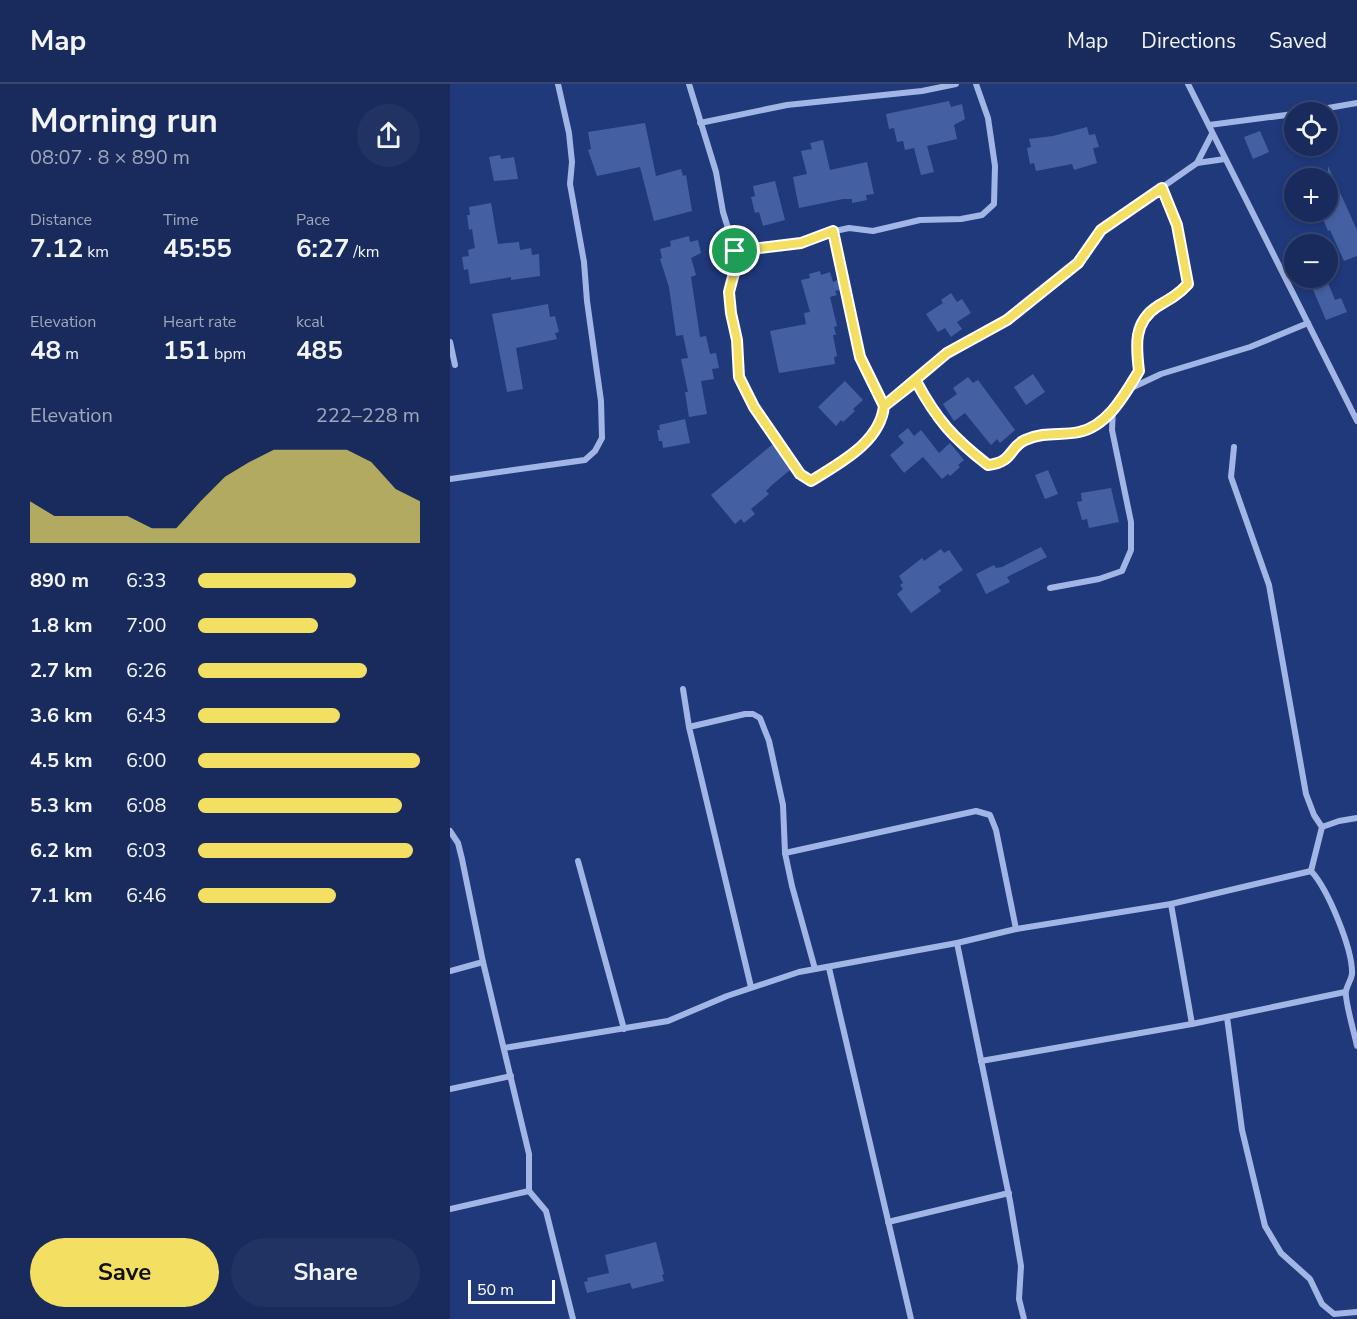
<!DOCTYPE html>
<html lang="en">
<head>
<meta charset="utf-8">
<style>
  :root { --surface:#182b5c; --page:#213362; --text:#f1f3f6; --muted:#9fa7bb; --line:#364772; --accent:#f3e063 }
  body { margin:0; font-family:"Nunito Sans",sans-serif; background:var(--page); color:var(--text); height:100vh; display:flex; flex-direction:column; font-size:22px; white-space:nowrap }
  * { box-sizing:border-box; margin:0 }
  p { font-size:20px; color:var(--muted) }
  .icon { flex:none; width:33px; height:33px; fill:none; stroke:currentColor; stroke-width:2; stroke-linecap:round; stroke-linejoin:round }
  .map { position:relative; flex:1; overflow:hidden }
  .drawer { display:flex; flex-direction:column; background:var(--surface); width:450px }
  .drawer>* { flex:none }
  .tools { position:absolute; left:834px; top:18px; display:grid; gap:12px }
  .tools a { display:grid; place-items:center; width:54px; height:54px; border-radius:50%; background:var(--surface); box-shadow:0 3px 9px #0003,0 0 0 2px var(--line); font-size:30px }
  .scale { position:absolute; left:18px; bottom:15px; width:87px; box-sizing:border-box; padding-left:6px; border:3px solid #fff; border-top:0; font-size:16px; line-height:21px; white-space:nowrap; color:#fff; -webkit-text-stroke:4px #20397b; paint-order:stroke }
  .pin { position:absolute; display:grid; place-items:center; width:51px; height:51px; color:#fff; margin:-26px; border:3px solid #fff; border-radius:50%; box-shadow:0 2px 6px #0007 }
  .round { display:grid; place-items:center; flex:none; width:63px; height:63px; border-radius:32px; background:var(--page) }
  .head { display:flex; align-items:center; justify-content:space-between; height:102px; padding:0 30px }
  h1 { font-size:33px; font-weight:700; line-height:45px }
  .metrics { display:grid; grid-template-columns:repeat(3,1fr); gap:9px; height:102px; padding:6px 30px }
  .metrics div { display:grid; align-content:center }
  .metrics b { font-size:26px; font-weight:700 }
  .metrics small { font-size:16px; font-weight:400 }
  .metrics p { font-size:16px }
  .chart { height:168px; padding:12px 30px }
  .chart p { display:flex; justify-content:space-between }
  .chart svg { width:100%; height:108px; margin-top:6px; fill:var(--accent); opacity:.7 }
  .button { display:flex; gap:12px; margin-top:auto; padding:12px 30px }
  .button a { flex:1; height:69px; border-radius:36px; background:var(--accent); color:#111; font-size:24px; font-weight:700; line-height:69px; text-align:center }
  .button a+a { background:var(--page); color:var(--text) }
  ul { padding:0 30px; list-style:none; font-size:20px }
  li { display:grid; grid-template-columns:96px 72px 1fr; align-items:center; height:45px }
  li i { height:15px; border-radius:8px; background:var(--accent) }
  header { display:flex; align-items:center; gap:36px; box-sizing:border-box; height:84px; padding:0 30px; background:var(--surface); border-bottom:2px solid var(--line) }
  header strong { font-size:28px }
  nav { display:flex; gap:33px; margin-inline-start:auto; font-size:21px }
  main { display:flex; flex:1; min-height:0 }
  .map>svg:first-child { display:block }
</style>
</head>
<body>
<header>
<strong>Map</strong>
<nav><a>Map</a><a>Directions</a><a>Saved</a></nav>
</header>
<main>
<section class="drawer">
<div class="head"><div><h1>Morning run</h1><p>08:07 · 8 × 890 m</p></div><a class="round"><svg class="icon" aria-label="share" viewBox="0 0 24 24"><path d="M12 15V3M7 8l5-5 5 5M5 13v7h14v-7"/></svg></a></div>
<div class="metrics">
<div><p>Distance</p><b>7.12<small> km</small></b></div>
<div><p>Time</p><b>45:55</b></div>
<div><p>Pace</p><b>6:27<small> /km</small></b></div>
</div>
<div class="metrics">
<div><p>Elevation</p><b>48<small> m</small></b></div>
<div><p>Heart rate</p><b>151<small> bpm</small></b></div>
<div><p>kcal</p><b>485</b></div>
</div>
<div class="chart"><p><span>Elevation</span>222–228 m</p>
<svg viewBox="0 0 160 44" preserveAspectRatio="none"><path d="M0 44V27L10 33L20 33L30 33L40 33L50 38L60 38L70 27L80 17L90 11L100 6L110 6L120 6L130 6L140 11L150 22L160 27V44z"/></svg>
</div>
<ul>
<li><b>890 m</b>6:33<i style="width:71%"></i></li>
<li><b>1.8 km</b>7:00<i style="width:54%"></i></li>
<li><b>2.7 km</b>6:26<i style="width:76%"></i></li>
<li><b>3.6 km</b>6:43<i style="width:64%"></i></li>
<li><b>4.5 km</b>6:00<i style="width:100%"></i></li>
<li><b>5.3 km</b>6:08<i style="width:92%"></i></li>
<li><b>6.2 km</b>6:03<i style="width:97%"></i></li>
<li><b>7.1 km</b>6:46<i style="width:62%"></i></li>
</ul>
<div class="button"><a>Save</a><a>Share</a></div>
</section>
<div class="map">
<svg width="907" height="1235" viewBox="0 0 907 1235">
  <rect width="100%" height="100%" fill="#20397b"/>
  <g fill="#4560a2">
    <polygon points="499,17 501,23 512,20 515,35 504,41 507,55 477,62 484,88 471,91 464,64 455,66 453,57 447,58 444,44 439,45 436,30"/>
    <polygon points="195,39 206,92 231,85 233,92 236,91 242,127 204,137 190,83 147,92 138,66 141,65 138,48"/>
    <polygon points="637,43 639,51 645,50 649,63 643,64 647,79 624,86 622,80 586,87 584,79 580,80 577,64 581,63 579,55 603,52"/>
    <polygon points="810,47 819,68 803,75 794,53"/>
    <polygon points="373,56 380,86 417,78 424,110 416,111 417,116 402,119 402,115 393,115 349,124 343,93 357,90 351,67 362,65 360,59"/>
    <polygon points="50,71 51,75 64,73 68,95 44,97 39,73"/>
    <polygon points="878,82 907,146 907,172 894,177 880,146 878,147 873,135 876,134 874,128 878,128"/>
    <polygon points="325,97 335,136 313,142 309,128 305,129 301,113 305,112 303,102"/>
    <polygon points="41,119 48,160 69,158 70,166 81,164 82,171 89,170 90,192 61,196 61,193 20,200 18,185 14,186 12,173 19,172 18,166 25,164 22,145 19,146 17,131 20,131 19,123"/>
    <polygon points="239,152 240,158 248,156 251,169 241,174 246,191 241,193 250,253 256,252 260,270 266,269 269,284 262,285 264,295 251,297 257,330 239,333 235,308 238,308 231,275 238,274 233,251 226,252 219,203 210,175 212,174 210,165 221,162 220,157"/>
    <polygon points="370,187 371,191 380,188 383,198 388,196 390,206 385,207 387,211 380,213 387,242 384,243 386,251 383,251 387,272 384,273 385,280 329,289 320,247 356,240 354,229 360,228 351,196 360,194 359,190"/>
    <polygon points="858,194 876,194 885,216 891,214 897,228 876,236"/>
    <polygon points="501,209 507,218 512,215 521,229 507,238 512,245 501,253 495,244 488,248 476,230 493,219 491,216"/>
    <polygon points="98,220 100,233 105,232 109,248 105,249 107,255 66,264 73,305 57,308 42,230"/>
    <polygon points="583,290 595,308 576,321 564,303"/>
    <polygon points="518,293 523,299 528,296 565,346 550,359 547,355 541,361 515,329 504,337 493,320 507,310 503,304"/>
    <polygon points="395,297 413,316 403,325 405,327 393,338 391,336 386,342 368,323"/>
    <polygon points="235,335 240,359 213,364 212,357 209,357 207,346 210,346 209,341"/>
    <polygon points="458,344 464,352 471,346 489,369 500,359 514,376 508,381 510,383 500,392 498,390 492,395 473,373 454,389 440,371 454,359 448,352"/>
    <polygon points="323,360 340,386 322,401 316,407 319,410 301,425 305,430 294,439 291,435 285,440 261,411"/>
    <polygon points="598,386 608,410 595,415 585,391"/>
    <polygon points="661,404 669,438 639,444 637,435 632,436 627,418 632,417 631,409"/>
    <polygon points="591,463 597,473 557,493 560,498 536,510 526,490 544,481 546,484 552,483"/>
    <polygon points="491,465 494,469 499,466 513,486 488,503 491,507 461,529 447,510 453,505 450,501 453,499 449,492 472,474 474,477"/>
    <polygon points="206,1158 214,1190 212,1191 214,1197 182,1205 180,1199 137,1209 134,1198 138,1197 137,1194 159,1189 155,1171"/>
  </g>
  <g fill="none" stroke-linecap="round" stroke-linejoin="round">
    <g stroke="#a2b6e6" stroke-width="6">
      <path d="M 239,0 L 266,88 L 273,128 L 285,167 L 284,189 L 279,208 L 281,229 L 287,256 L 289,293 L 304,323 L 350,390 L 361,397 C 389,379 430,359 434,323 L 497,269 L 557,236 L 628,179 L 651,146 L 747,79 L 775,75"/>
      <polyline points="738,0 907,337"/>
      <polyline points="855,28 907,19"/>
      <polyline points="250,39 337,21 472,7 506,0"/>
      <polyline points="759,41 844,30"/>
      <polyline points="747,79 762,50"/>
      <polyline points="383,147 410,273 434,323"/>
      <polyline points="285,167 351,159 371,150 399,144 423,147 470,136 511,135 532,131 544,120 545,82 538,34 526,0"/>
      <polyline points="0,258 5,281"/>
      <path d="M 466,297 C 487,336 503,354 538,381 C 564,378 558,364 575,356 C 607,342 639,358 663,325"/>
      <polyline points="678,305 689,287 686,260 689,241 705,224 727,213 738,199 727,141 712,104"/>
      <polyline points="784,363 781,393 819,501 856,710 864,731 872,743 861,787"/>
      <polyline points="0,395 135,376 145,367 152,354 151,317 137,217 134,178 120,100 122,78 119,49 108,0"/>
      <polyline points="600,504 649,495 672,487 681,466 681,438 662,346 663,324 677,306 711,290 800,263 858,239"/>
      <polyline points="233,605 239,643 301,903"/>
      <polyline points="239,643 295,630 303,630 310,634 319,657 333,721 335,769 342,802 365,885"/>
      <polyline points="872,743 889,737 907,734"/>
      <polyline points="0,747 8,759 12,775 33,878 79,1070 79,1107 96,1127 123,1235"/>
      <polyline points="335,769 526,727 540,731 546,746 566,845"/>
      <polyline points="128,777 174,945"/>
      <path d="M 861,787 C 878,805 903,866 902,890 C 901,897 897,901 896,907 C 894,915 905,951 907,962"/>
      <polyline points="721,820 742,940"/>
      <polyline points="507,859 560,1117 571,1182 569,1215 574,1235"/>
      <polyline points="379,884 461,1235"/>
      <polyline points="0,887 33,878"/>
      <polyline points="777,933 792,1046 815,1142 831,1169 860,1195 872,1220 884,1230 907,1228"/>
      <polyline points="54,964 218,937 277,912 349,888 507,859 566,845 721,820 861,787"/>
      <polyline points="531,977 742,940 895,908"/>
      <polyline points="0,1005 61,992"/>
      <polyline points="0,1125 79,1107"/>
      <polyline points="438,1138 559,1109"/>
    </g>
  </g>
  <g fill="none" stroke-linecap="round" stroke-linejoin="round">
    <g stroke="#fff" stroke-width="12">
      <path id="route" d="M 285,167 L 284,189 L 279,208 L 281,229 L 287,256 L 289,293 L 304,323 L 350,390 L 361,397 C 389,379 430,359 434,322 L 466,297 C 487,336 503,354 538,381 C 564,378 558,364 575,356 C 595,347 611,352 629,348 C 658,342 675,310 689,287 C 686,262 683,238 708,222 C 720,215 729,210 738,200 L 727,141 L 712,104 L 651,146 L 628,179 L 557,236 L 497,269 L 434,322 L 410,273 L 383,147 L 351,159 L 285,167"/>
    </g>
    <use href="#route" stroke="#f3e063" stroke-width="8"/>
  </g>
</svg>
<div class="tools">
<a><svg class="icon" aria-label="locate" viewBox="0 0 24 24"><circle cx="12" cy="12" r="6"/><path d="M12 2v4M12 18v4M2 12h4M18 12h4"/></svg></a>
<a>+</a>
<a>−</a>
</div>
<div class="scale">50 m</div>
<div class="pin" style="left:285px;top:167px;background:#1e9e55"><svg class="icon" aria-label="arrive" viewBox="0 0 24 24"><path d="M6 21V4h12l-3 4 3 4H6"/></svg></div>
</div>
</main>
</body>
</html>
